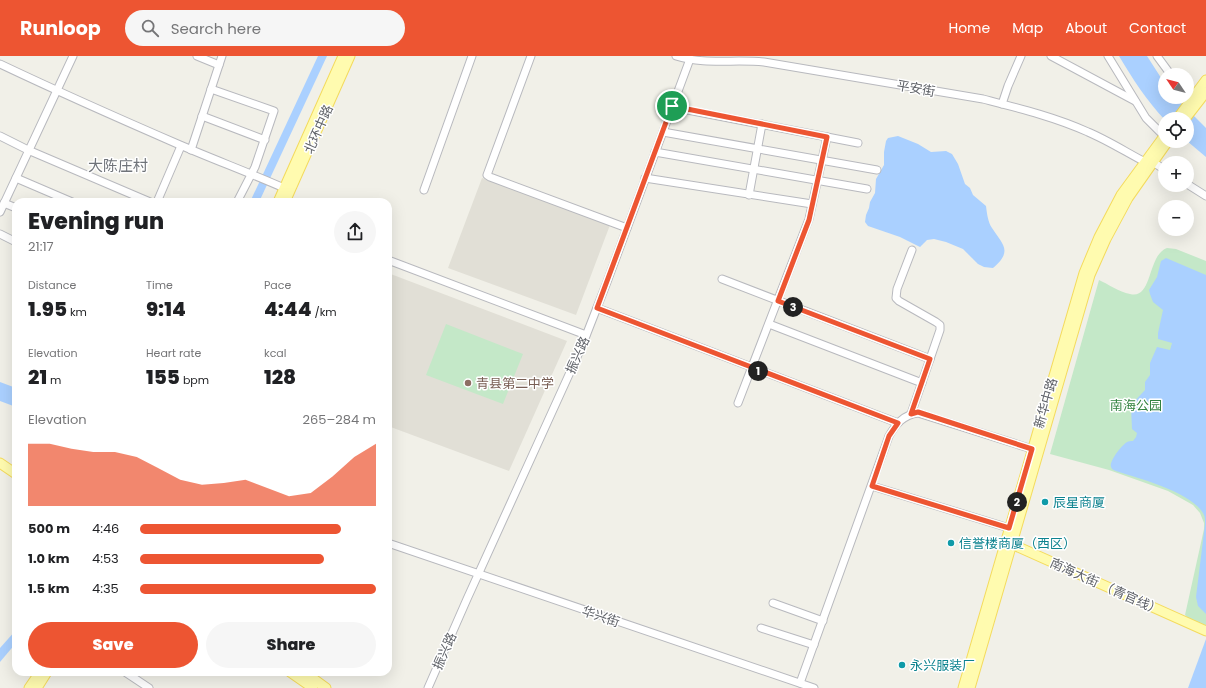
<!DOCTYPE html>
<html lang="en">
<head>
<meta charset="utf-8">
<style>
  :root { --surface:#fff; --page:#f6f6f6; --text:#202124; --muted:#757577; --accent:#ed5532 }
  body { margin:0; font-family:Poppins,"Noto Sans SC",sans-serif; background:var(--page); color:var(--text); height:100vh; display:flex; flex-direction:column; font-size:15px; white-space:nowrap }
  * { box-sizing:border-box; margin:0 }
  p { font-size:13px; color:var(--muted) }
  .icon { flex:none; width:22px; height:22px; fill:none; stroke:currentColor; stroke-width:2; stroke-linecap:round; stroke-linejoin:round }
  .map { position:relative; flex:1; overflow:hidden }
  .panel { position:absolute; left:12px; top:142px; width:380px; height:478px; display:flex; flex-direction:column; background:var(--surface); border-radius:12px; box-shadow:0 4px 16px #0002 }
  .panel>* { flex:none }
  .needle { width:26px; rotate:305deg }
  .tools { position:absolute; left:1158px; top:12px; display:grid; gap:8px }
  .tools a { display:grid; place-items:center; width:36px; height:36px; border-radius:50%; background:var(--surface); box-shadow:0 4px 16px #0002; font-size:20px }
  .pin { position:absolute; display:grid; place-items:center; width:34px; height:34px; color:#fff; margin:-17px; border:2px solid #fff; border-radius:50%; box-shadow:0 1px 4px #0007 }
  .km { position:absolute; width:20px; height:20px; margin:-10px; border-radius:50%; background:#222; color:#fff; font-size:11px; line-height:20px; text-align:center }
  .round { display:grid; place-items:center; flex:none; width:42px; height:42px; border-radius:21px; background:var(--page) }
  .headline { display:flex; align-items:center; justify-content:space-between; height:68px; padding:0 16px }
  h1 { font-size:22px; font-weight:800; line-height:30px }
  .stats { display:grid; grid-template-columns:repeat(3,1fr); gap:6px; height:68px; padding:4px 16px }
  .stats div { display:grid; align-content:center }
  .stats b { font-size:20px; font-weight:800 }
  .stats small { font-size:11px; font-weight:400 }
  .stats p { font-size:11px }
  .chart { height:112px; padding:8px 16px }
  .chart p { display:flex; justify-content:space-between }
  .chart svg { width:100%; height:72px; margin-top:4px; fill:var(--accent); opacity:.7 }
  .primary-button { display:flex; gap:8px; margin-top:auto; padding:8px 16px }
  .primary-button a { flex:1; height:46px; border-radius:24px; background:var(--accent); color:#fff; font-size:16px; font-weight:800; line-height:46px; text-align:center }
  .primary-button a+a { background:var(--page); color:var(--text) }
  ul { padding:0 16px; list-style:none; font-size:13px }
  li { display:grid; grid-template-columns:64px 48px 1fr; align-items:center; height:30px }
  li i { height:10px; border-radius:5px; background:var(--accent) }
  header { display:flex; align-items:center; gap:24px; box-sizing:border-box; height:56px; padding:0 20px; background:var(--accent); color:#fff }
  header strong { font-size:19px }
  nav { display:flex; gap:22px; margin-inline-start:auto; font-size:14px }
  .search { width:280px; height:36px; background:var(--page); display:flex; align-items:center; gap:10px; box-sizing:border-box; padding:0 14px; border-radius:22px; color:var(--muted); font-size:15px }
  .map>svg:first-child { display:block }
</style>
</head>
<body>
<header>
<strong>Runloop</strong>
<div class="search"><svg class="icon" aria-label="search" viewBox="0 0 24 24"><circle cx="10" cy="10" r="6"/><path d="M15 15l6 6"/></svg>Search here</div>
<nav><a>Home</a><a>Map</a><a>About</a><a>Contact</a></nav>
</header>
<div class="map">
<svg width="1206" height="632" viewBox="0 0 1206 632">
  <rect width="100%" height="100%" fill="#f1f0e8"/>
  <g fill="#e1dfd6">
    <polygon points="482,122 610,169 576,259 448,212"/>
    <polygon points="388,217 567,285 509,415 388,370"/>
  </g>
  <g fill="#c4e8c8">
    <path d="M 1167,192 L 1176,193 L 1206,205 L 1206,570 L 1189,563 L 1185,559 L 1204,473 L 1204,467 L 1200,457 L 1193,449 L 1168,435 L 1109,414 L 1050,398 L 1099,224 C 1108,228 1119,236 1130,238 C 1153,244 1147,199 1167,192 Z"/>
    <polygon points="446,268 523,298 503,348 426,319"/>
  </g>
  <g fill="#aad0ff">
    <polygon points="318,0 327,0 259,146 250,146"/>
    <path d="M 1119,0 L 1147,0 L 1165,28 L 1165,41 L 1175,41 L 1206,72 L 1206,101 L 1187,85 L 1187,63 L 1165,64 C 1147,45 1132,22 1119,0 Z"/>
    <path d="M 898,80 L 918,88 L 931,96 L 946,95 L 952,98 L 958,108 L 965,128 L 970,132 L 973,139 L 986,150 C 987,158 988,166 992,172 C 1003,189 1013,195 993,212 L 984,211 L 978,208 L 963,193 L 946,186 L 934,183 L 927,184 L 920,191 L 900,181 L 868,170 L 865,166 L 866,159 L 869,152 L 870,146 L 875,137 L 876,123 L 884,109 L 884,96 L 886,85 L 888,82 Z"/>
    <path d="M 1166,202 L 1206,219 L 1206,558 L 1198,550 L 1196,541 L 1205,468 C 1205,465 1205,461 1204,459 C 1194,437 1141,423 1119,416 C 1116,415 1112,414 1111,411 C 1109,405 1122,389 1127,386 C 1129,385 1130,385 1133,385 L 1136,381 L 1137,377 L 1132,373 L 1131,351 L 1131,349 L 1145,334 L 1145,326 L 1150,319 L 1150,307 L 1157,291 L 1170,294 L 1172,287 L 1158,283 L 1158,277 L 1163,254 L 1153,246 L 1150,238 L 1149,234 L 1157,221 L 1161,205 Z"/>
    <polygon points="0,326 16,332 16,351 0,345"/>
    <polygon points="16,574 16,587 0,606 0,592"/>
    <polygon points="1206,583 1206,632 1188,632"/>
  </g>
  <g fill="none" stroke-linecap="round" stroke-linejoin="round">
    <g stroke="#b8b9be" stroke-width="9">
      <g id="minor">
        <polyline points="197,0 219,9"/>
        <polyline points="531,0 487,119 490,121 627,172"/>
        <path d="M 676,0 C 705,9 734,3 764,6 L 983,43 C 1018,52 1055,61 1088,76 C 1107,84 1126,96 1145,106"/>
        <polyline points="1051,0 1135,45"/>
        <polyline points="1108,0 1146,62 1164,80"/>
        <polyline points="1157,0 1171,19"/>
        <path d="M 0,8 C 59,36 120,63 180,89 C 215,104 250,117 284,132"/>
        <polyline points="211,33 274,55 255,111 237,146"/>
        <polyline points="1187,34 1194,40"/>
        <polyline points="1002,48 1008,30 1021,0"/>
        <polyline points="672,51 858,87"/>
        <polyline points="202,60 265,84"/>
        <polyline points="663,76 877,114"/>
        <polyline points="0,80 28,94 150,146"/>
        <polyline points="191,94 222,0"/>
        <polyline points="655,96 867,133"/>
        <polyline points="1153,106 1165,114"/>
        <polyline points="16,122 72,146"/>
        <polyline points="645,122 812,148"/>
        <polyline points="1187,128 1206,140"/>
        <polyline points="424,134 472,0"/>
        <polyline points="749,139 762,68"/>
        <polyline points="157,146 181,90"/>
        <polyline points="4,147 16,152"/>
        <polyline points="0,156 73,0"/>
        <polyline points="0,178 16,186"/>
        <polyline points="388,204 586,279"/>
        <polyline points="722,223 930,303"/>
        <polyline points="597,252 898,367"/>
        <polyline points="769,268 922,327"/>
        <polyline points="738,347 809,163 827,81"/>
        <polyline points="911,358 940,274 940,269 936,266 899,245 896,242 897,233 912,194"/>
        <polyline points="872,430 1009,472"/>
        <polyline points="388,487 814,632"/>
        <polyline points="773,547 823,565"/>
        <polyline points="761,572 814,589"/>
        <polyline points="125,616 149,632"/>
        <path d="M 800,627 L 889,380 C 896,368 903,359 918,357 L 1032,393"/>
        <polyline points="428,632 467,543 582,290 607,226 690,3"/>
      </g>
    </g>
    <g stroke="#f4db5d" stroke-width="11">
      <g id="major">
        <polyline points="1177,63 1206,24"/>
        <polyline points="1185,63 1206,36"/>
        <polyline points="278,146 343,0"/>
        <polyline points="285,146 350,0"/>
        <polyline points="0,407 16,418"/>
        <polyline points="1007,486 1206,575"/>
        <polyline points="290,616 313,632"/>
        <polyline points="304,616 326,632"/>
        <polyline points="29,632 40,616"/>
        <polyline points="37,632 47,616"/>
        <polyline points="963,632 1084,217 1099,181 1121,139 1165,79"/>
        <polyline points="970,632 1090,219 1106,183 1128,142 1168,85"/>
      </g>
    </g>
    <use href="#minor" stroke="#fff" stroke-width="7"/>
    <use href="#major" stroke="#fffbaf" stroke-width="9"/>
  </g>
  <g fill="none" stroke-linecap="round" stroke-linejoin="round">
    <g stroke="#fff" stroke-width="8">
      <polygon id="route" points="672,50 827,81 809,164 778,245 930,303 911,358 918,356 1032,393 1009,472 872,430 889,380 898,367 597,252"/>
    </g>
    <use href="#route" stroke="#ed5532" stroke-width="5"/>
  </g>
  <circle fill="#8d6e63" stroke="#fff" stroke-width="1.5" cx="468" cy="327" r="4"/>
  <g fill="#0f9aa8" stroke="#fff" stroke-width="1.5">
    <circle cx="1045" cy="446" r="4"/>
    <circle cx="951" cy="487" r="4"/>
    <circle cx="902" cy="609" r="4"/>
  </g>
  <g text-anchor="middle" stroke-width="3" stroke-linejoin="round" paint-order="stroke">
    <g font-size="13" fill="#5f6268" stroke="#fff">
      <text transform="translate(916 32) rotate(10)" y="5">平安街</text>
      <text transform="translate(318 73) rotate(-66)" y="5">北环中路</text>
      <text transform="translate(577 299) rotate(-66)" y="5">振兴路</text>
      <text transform="translate(1045 347) rotate(-74)" y="5">新华中路</text>
      <text transform="translate(1106 530) rotate(24)" y="5">南海大街 （青官线）</text>
      <text transform="translate(601 560) rotate(19)" y="5">华兴街</text>
      <text transform="translate(444 595) rotate(-66)" y="5">振兴路</text>
    </g>
    <g font-size="13" fill="#785e54" stroke="#fff" text-anchor="start">
      <text x="476" y="332">青县第二中学</text>
    </g>
    <g font-size="13" fill="#328240" stroke="#fff">
      <text x="1136" y="354">南海公园</text>
    </g>
    <g font-size="13" fill="#0d838f" stroke="#fff" text-anchor="start">
      <text x="1053" y="451">辰星商厦</text>
      <text x="959" y="492">信誉楼商厦（西区）</text>
      <text x="910" y="614">永兴服装厂</text>
    </g>
    <g font-size="15" fill="#70747a" stroke="#fff">
      <text x="118" y="115">大陈庄村</text>
    </g>
  </g>
</svg>
<div class="tools">
<a><svg class="needle" viewBox="-14 -14 28 28"><path d="M0-13l5 13h-10z" fill="#e53935"/><path d="M0 13l5-13h-10z" fill="#757577"/></svg></a>
<a><svg class="icon" aria-label="locate" viewBox="0 0 24 24"><circle cx="12" cy="12" r="6"/><path d="M12 2v4M12 18v4M2 12h4M18 12h4"/></svg></a>
<a>+</a>
<a>−</a>
</div>
<div class="pin" style="left:672px;top:50px;background:#1e9e55"><svg class="icon" aria-label="arrive" viewBox="0 0 24 24"><path d="M6 21V4h12l-3 4 3 4H6"/></svg></div>
<b class="km" style="left:758px;top:315px">1</b>
<b class="km" style="left:1017px;top:446px">2</b>
<b class="km" style="left:793px;top:251px">3</b>
<section class="panel">
<div class="headline"><div><h1>Evening run</h1><p>21:17</p></div><a class="round"><svg class="icon" aria-label="share" viewBox="0 0 24 24"><path d="M12 15V3M7 8l5-5 5 5M5 13v7h14v-7"/></svg></a></div>
<div class="stats">
<div><p>Distance</p><b>1.95<small> km</small></b></div>
<div><p>Time</p><b>9:14</b></div>
<div><p>Pace</p><b>4:44<small> /km</small></b></div>
</div>
<div class="stats">
<div><p>Elevation</p><b>21<small> m</small></b></div>
<div><p>Heart rate</p><b>155<small> bpm</small></b></div>
<div><p>kcal</p><b>128</b></div>
</div>
<div class="chart"><p><span>Elevation</span>265–284 m</p>
<svg viewBox="0 0 160 44" preserveAspectRatio="none"><path d="M0 44V6L10 6L20 9L30 11L40 11L50 14L60 21L70 28L80 31L90 30L100 28L110 33L120 38L130 36L140 26L150 14L160 6V44z"/></svg>
</div>
<ul>
<li><b>500 m</b>4:46<i style="width:85%"></i></li>
<li><b>1.0 km</b>4:53<i style="width:78%"></i></li>
<li><b>1.5 km</b>4:35<i style="width:100%"></i></li>
</ul>
<div class="primary-button"><a>Save</a><a>Share</a></div>
</section>
</div>
</body>
</html>
